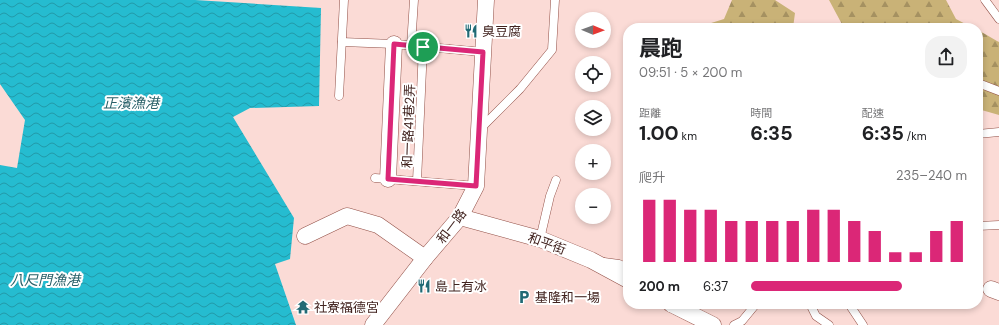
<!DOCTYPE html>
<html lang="zh-TW">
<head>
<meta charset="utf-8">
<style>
  :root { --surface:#fff; --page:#f2f2f2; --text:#202124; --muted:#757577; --accent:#db2777 }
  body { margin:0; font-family:"DM Sans","Noto Sans TC",sans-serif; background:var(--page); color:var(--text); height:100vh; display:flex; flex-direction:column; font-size:15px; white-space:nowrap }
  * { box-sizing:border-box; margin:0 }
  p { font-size:13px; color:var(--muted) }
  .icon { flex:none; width:22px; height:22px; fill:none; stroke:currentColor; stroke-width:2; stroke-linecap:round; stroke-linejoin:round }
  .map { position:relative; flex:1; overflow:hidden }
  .panel { position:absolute; left:623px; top:23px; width:360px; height:286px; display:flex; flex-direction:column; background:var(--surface); border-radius:16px; box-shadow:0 2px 6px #0003 }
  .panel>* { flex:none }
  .needle { width:26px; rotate:91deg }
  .tools { position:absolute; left:575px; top:12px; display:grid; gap:8px }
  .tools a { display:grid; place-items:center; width:36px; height:36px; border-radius:50%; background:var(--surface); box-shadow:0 2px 6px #0003; font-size:20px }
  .pin { position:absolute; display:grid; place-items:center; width:34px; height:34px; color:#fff; margin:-17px; border:2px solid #fff; border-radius:50%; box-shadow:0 1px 4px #0007 }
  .round { display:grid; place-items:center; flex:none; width:42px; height:42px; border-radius:16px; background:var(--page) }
  .headline { display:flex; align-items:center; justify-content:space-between; height:68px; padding:0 16px }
  h1 { font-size:22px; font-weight:700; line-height:30px }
  .figures { display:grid; grid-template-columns:repeat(3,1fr); gap:6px; height:68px; padding:4px 16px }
  .figures div { display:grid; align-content:center }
  .figures b { font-size:20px; font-weight:700 }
  .figures small { font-size:11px; font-weight:400 }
  .figures p { font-size:11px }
  .chart { height:112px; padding:8px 16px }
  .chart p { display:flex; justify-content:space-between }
  .chart svg { width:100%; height:72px; margin-top:4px; stroke:var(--accent); stroke-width:6 }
  ul { padding:0 16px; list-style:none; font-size:13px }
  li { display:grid; grid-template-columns:64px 48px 1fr; align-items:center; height:30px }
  li i { height:10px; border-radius:5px; background:var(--accent) }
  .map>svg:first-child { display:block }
</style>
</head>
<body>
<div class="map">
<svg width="999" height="325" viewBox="0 0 999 325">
  <defs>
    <pattern id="forest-firs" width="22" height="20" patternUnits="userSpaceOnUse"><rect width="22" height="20" fill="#c9b277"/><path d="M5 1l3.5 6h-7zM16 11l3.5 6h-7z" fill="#a59161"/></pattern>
    <pattern id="water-waves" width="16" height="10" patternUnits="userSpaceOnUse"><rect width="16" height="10" fill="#25bcd0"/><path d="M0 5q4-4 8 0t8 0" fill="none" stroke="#2299a8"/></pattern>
  </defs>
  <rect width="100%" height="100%" fill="#fbdbd6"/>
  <g fill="url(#forest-firs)">
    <polygon points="732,0 775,0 795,13 793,28 695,28 724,19"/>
    <polygon points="829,0 946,0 956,19 973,28 844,28"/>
    <polygon points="978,30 997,41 999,42 999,115 978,109"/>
  </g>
  <polygon fill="url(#water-waves)" points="0,0 195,0 321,8 319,106 250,108 233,117 294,218 290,259 275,264 296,325 0,325 0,165 17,168 25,120 0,84"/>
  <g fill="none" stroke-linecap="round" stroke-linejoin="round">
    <g stroke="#924f46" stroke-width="9">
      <g id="lane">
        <polyline points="985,0 999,19"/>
        <polyline points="342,42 394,44 483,52"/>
        <polyline points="411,46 414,0"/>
        <polyline points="978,83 999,91"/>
        <polyline points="339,96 344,0"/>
        <polyline points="480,129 520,89 552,50 555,0"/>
        <polyline points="978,134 999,132"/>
        <polyline points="375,178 476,186"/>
        <polyline points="417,181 423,47"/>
        <polyline points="978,226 999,225"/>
        <polyline points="540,239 550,196 556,180"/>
        <polyline points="604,262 619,264 628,268"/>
        <polyline points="810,304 816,316 829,325"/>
        <polyline points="849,304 863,325"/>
        <polyline points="734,325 742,321 756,304"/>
      </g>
    </g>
    <g stroke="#924f46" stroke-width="17">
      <g id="street">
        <polyline points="388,179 394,44"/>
        <polyline points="460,217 540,239 591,260 628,280"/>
        <polyline points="305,236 347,216 378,225 425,258"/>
        <polyline points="991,289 999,292"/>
        <polyline points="671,304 713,325"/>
        <polyline points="373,325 425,258 460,217 476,186 486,0"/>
      </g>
    </g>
    <use href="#lane" stroke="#fff" stroke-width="8"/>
    <use href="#street" stroke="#fff" stroke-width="16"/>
  </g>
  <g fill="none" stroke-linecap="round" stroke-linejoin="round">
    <g stroke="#fff" stroke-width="8">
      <polygon id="route" points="394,44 483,52 476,186 388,179"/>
    </g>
    <use href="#route" stroke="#db2777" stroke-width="5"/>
  </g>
  <defs>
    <g id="restaurant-bare" transform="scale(1.08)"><path d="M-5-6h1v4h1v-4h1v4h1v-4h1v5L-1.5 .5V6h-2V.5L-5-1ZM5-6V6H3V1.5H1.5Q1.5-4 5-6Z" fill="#216a75" stroke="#fff" stroke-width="2.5" paint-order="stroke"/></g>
    <g id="parking-bare" transform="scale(1.08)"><path d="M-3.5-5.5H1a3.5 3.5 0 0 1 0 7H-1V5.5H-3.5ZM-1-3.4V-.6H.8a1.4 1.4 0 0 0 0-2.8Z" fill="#216a75" stroke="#fff" stroke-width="2.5" paint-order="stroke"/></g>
    <g id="temple-bare" transform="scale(1.08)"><path d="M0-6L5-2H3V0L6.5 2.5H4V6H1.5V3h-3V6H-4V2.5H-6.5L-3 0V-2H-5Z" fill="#216a75" stroke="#fff" stroke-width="2.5" paint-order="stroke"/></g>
  </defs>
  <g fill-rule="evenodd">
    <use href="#restaurant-bare" x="471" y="31"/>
    <use href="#restaurant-bare" x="424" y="286"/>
    <use href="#parking-bare" x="524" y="297"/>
    <use href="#temple-bare" x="303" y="307"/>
  </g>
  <g text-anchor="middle" stroke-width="4" stroke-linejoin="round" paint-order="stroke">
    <g font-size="13" fill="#422420" stroke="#fff" text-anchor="start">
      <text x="482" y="36">臭豆腐</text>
      <text x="435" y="291">島上有冰</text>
      <text x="535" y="302">基隆和一場</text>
      <text x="314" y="312">社寮福德宮</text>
    </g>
    <g font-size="13" fill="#422420" stroke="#fff">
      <text transform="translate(408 126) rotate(-88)" y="5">和一路41巷2弄</text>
      <text transform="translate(451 226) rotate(-53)" y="5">和一路</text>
      <text transform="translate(547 243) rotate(20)" y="5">和平街</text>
    </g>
    <g font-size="14" font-style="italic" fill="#296169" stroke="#fff">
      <text x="131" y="108">正濱漁港</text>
      <text x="45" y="285">八尺門漁港</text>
    </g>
  </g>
</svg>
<div class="tools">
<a><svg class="needle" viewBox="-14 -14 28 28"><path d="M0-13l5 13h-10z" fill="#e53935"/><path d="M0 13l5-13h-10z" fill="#757577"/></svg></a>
<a><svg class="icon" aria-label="locate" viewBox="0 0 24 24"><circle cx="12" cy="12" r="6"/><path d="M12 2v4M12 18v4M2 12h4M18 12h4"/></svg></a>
<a><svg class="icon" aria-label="layers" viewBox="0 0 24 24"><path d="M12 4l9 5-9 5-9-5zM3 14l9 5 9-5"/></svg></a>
<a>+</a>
<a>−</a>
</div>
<div class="pin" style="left:423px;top:47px;background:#1e9e55"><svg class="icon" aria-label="arrive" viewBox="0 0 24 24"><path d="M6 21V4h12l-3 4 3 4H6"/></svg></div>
<section class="panel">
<div class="headline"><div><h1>晨跑</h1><p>09:51 · 5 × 200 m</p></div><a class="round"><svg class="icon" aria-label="share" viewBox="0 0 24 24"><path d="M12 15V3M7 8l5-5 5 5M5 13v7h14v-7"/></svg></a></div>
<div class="figures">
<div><p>距離</p><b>1.00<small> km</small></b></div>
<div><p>時間</p><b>6:35</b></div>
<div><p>配速</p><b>6:35<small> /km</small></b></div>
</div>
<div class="chart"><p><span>爬升</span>235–240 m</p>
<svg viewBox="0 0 160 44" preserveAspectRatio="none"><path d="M5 44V6M15 44V6M25 44V12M35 44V12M45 44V19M55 44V19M65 44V19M75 44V19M85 44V12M95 44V12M105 44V19M115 44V25M125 44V38M135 44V38M145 44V25M155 44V19"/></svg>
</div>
<ul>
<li><b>200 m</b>6:37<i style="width:70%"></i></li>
</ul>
</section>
</div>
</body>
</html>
